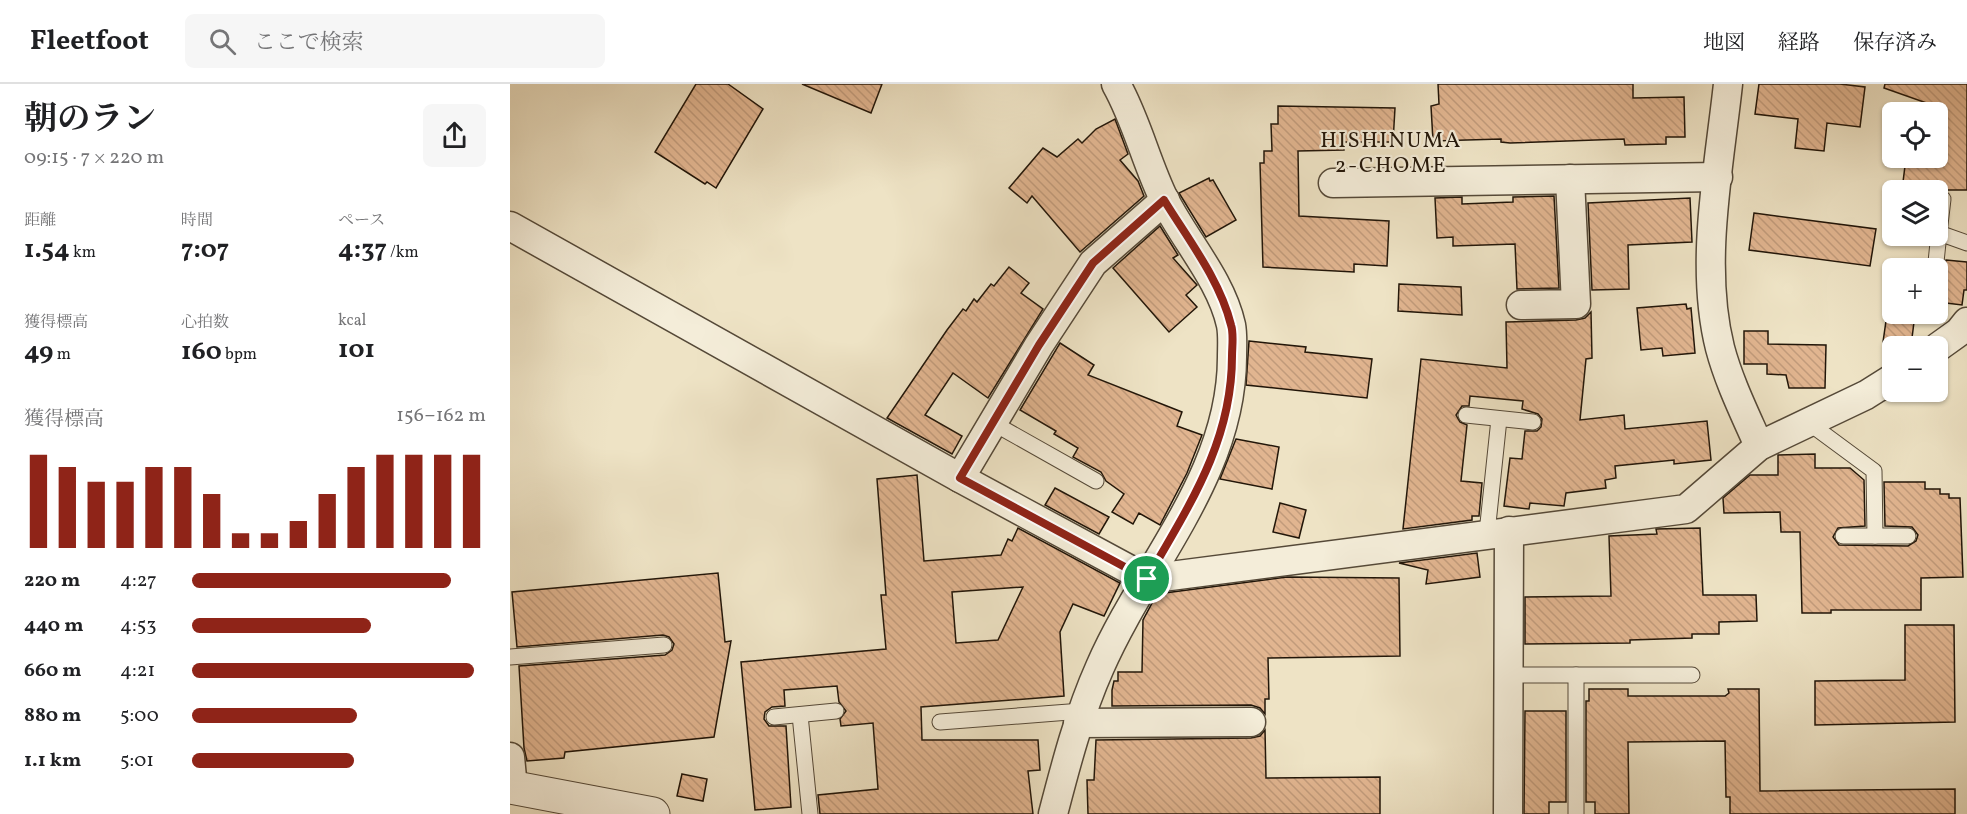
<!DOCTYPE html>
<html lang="ja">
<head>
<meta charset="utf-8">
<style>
  :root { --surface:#fff; --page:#f6f6f6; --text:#202124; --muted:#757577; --line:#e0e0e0; --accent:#8f2418 }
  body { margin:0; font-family:Vollkorn,"Noto Serif JP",serif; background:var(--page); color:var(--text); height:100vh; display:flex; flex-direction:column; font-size:22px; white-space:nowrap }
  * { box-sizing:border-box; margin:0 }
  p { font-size:20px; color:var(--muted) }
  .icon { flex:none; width:33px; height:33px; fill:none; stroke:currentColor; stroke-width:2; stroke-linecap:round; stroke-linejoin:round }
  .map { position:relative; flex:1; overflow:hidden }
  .sheet { display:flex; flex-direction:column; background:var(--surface); width:510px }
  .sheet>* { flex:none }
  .buttons { position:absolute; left:1372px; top:18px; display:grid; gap:12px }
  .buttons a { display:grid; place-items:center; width:66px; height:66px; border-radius:9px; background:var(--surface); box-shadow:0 2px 4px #0004; font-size:30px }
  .pin { position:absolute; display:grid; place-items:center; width:51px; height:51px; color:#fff; margin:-26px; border:3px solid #fff; border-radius:50%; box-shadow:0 2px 6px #0007 }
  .round { display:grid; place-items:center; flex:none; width:63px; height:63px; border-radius:9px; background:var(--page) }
  .summary { display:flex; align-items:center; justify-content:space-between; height:102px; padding:0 24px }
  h1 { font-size:33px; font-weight:700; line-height:45px }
  .stats { display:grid; grid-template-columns:repeat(3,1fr); gap:9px; height:102px; padding:6px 24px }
  .stats div { display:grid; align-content:center }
  .stats b { font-size:26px; font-weight:700 }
  .stats small { font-size:16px; font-weight:400 }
  .stats p { font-size:16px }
  .chart { height:168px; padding:12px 24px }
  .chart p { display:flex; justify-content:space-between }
  .chart svg { width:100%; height:108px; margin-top:6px; stroke:var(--accent); stroke-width:6 }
  ul { padding:0 24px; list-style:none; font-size:20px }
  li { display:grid; grid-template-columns:96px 72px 1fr; align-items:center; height:45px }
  li i { height:15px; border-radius:8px; background:var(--accent) }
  header { display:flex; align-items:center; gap:36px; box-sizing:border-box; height:84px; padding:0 30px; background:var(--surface); border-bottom:2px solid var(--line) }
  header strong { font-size:28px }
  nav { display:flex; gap:33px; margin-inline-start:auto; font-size:21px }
  .search { width:420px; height:54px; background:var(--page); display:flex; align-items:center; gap:15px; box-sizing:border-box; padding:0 21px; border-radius:9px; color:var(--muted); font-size:22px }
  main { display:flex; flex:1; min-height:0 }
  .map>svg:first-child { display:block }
</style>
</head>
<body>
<header>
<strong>Fleetfoot</strong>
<div class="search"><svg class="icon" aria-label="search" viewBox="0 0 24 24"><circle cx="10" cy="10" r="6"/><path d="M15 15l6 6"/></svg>ここで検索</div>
<nav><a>地図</a><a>経路</a><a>保存済み</a></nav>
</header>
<main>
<section class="sheet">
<div class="summary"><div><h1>朝のラン</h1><p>09:15 · 7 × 220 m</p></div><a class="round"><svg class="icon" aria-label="share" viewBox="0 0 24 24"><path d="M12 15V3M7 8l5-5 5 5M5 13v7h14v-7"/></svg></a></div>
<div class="stats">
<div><p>距離</p><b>1.54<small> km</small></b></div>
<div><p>時間</p><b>7:07</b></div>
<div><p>ペース</p><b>4:37<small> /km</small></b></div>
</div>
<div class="stats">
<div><p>獲得標高</p><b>49<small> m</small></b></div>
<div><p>心拍数</p><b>160<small> bpm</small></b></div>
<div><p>kcal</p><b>101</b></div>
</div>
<div class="chart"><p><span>獲得標高</span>156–162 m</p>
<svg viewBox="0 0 160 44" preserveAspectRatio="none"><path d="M5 44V6M15 44V11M25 44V17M35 44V17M45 44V11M55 44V11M65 44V22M75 44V38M85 44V38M95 44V33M105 44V22M115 44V11M125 44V6M135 44V6M145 44V6M155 44V6"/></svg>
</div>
<ul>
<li><b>220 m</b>4:27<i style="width:88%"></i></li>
<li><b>440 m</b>4:53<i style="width:61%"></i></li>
<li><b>660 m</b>4:21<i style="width:96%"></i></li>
<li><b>880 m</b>5:00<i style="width:56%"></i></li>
<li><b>1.1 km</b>5:01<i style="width:55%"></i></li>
</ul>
</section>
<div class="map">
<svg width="1457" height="730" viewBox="0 0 1457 730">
  <defs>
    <pattern id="building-back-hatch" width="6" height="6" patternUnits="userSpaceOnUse" patternTransform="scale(1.5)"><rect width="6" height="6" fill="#e1b590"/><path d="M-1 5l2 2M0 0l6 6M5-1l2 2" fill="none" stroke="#c19b7b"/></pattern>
  </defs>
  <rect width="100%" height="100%" fill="#eee3c5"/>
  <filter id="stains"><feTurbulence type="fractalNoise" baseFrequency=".00333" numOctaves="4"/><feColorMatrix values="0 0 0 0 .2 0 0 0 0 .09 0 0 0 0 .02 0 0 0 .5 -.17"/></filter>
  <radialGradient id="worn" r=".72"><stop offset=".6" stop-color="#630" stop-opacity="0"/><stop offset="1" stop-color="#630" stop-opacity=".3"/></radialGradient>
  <g fill="url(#building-back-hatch)" stroke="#221609" stroke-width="1.5" fill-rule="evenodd">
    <polygon points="186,0 218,0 253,25 206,104 197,98 195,100 145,68"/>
    <polygon points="292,0 372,0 361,29"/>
    <polygon points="928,0 1123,0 1123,14 1174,13 1175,53 1156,53 1156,60 1115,61 1114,55 1000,59 991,58 991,55 923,57 921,22 929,20"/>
    <polygon points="1249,0 1330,0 1355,3 1350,43 1317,39 1314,67 1285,64 1288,35 1245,30"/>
    <polygon points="1375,0 1457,0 1457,106 1392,106 1396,74 1428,74 1428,23 1374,4"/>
    <polygon points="768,22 885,24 883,58 834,58 834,66 788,67 789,132 879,137 877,182 844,180 844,188 753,183 750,79 754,79 754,67 762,67 761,40 768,40"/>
    <polygon points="605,35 618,70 610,76 628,97 634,112 570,168 522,112 517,119 499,104 533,64 547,73 568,55 572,59 586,45"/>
    <polygon points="699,94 700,97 703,96 726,136 696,153 669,109"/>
    <polygon points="1044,112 1049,204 1007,205 1005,160 943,162 943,153 927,154 925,114 952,113 952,120 1003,118 1003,113"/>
    <polygon points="1180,114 1182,158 1118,161 1119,205 1082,206 1078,119"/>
    <polygon points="1244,129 1366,145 1360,182 1239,166"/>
    <polygon points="650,142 668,171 663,174 687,201 676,211 687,223 659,248 603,184"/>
    <polygon points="1436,176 1457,178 1457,206 1454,206 1452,221 1428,218 1428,187 1434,183"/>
    <polygon points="499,183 519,199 511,209 533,225 478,314 443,289 415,331 452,352 442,370 377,334 437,246 453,225 456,227 464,215 467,218 481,200 484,202"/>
    <polygon points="889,200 951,203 952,231 888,227"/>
    <polygon points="1176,220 1177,225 1181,224 1185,269 1153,272 1152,264 1131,266 1127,224"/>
    <polygon points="1081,228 1082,274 1076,275 1070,336 1114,331 1115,345 1197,337 1201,376 1164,380 1164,376 1105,382 1106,394 1095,396 1096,404 1056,409 1054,422 1020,419 1019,425 994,422 1000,374 1012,375 1015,347 1027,347 1031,343 1032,335 1028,330 1012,325 1013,317 960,312 959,322 952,322 946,331 950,338 957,341 951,397 972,399 969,432 962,432 962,436 893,445 911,275 997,284 996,238 1066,236 1075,234"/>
    <polygon points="1377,230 1405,230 1401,262 1373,258"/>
    <polygon points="1234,247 1258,247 1258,260 1316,261 1315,304 1279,304 1276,291 1257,290 1257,280 1234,280"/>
    <polygon points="739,257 796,263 795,268 862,275 857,314 736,301"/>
    <polygon points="550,259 584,281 578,291 672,328 667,342 692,351 677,389 650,441 629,429 623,440 602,428 614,410 596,397 591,388 563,373 568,364 544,350 546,347 510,326"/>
    <polygon points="726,355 769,363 762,405 710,395"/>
    <polygon points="1305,370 1305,384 1340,384 1354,396 1355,442 1328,444 1323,453 1329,461 1398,462 1406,457 1408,451 1402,443 1375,442 1374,398 1415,398 1415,405 1430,405 1430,410 1439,410 1439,414 1450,414 1453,493 1411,494 1411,526 1321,526 1321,529 1292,529 1290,448 1271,448 1270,428 1214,429 1213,414 1240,391 1268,391 1268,371"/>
    <path d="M 407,391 L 414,477 L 491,471 L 498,455 L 502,457 L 508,444 L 610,499 L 594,532 L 563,520 L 550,548 L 554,612 L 411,623 L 412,656 L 528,656 L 530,686 L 518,687 L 523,730 L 310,730 L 308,711 L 368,705 L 363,639 L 331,642 L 330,635 L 336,627 L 329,618 L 327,602 L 274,606 L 275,622 L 262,623 L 255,628 L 254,635 L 259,642 L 276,642 L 281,723 L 245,726 L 231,578 L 376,565 L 371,511 L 376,511 L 367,395 ZM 513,503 L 488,556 L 446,559 L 442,508 Z"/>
    <polygon points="545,404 599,433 589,450 535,421"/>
    <polygon points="770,419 796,426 789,454 763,448"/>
    <polygon points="1190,444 1193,511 1246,511 1247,537 1209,538 1209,550 1182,550 1182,554 1120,556 1120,559 1015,560 1015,513 1101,512 1099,452 1147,450 1146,445"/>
    <polygon points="967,469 970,493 916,500 918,486 889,479"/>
    <polygon points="208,489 215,558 221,557 204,653 55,668 54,674 17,677 14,664 9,582 155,571 162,566 164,560 159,553 153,551 7,563 2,508"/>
    <polygon points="777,493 889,494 890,572 758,574 759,615 755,615 755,630 750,624 741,621 602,622 602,606 604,597 608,597 608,588 632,588 633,536 647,510"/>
    <polygon points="1395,541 1444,541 1445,638 1305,641 1305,597 1395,596"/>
    <polygon points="1079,605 1118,605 1118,612 1215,612 1219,609 1218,605 1249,605 1250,707 1445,705 1445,730 1220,730 1220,713 1216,713 1215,657 1118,658 1119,730 1085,730 1085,718 1076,718 1076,617 1079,617"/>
    <polygon points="1015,627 1056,627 1056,718 1039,718 1039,730 1014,730"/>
    <polygon points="755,646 756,694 870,693 870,730 578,730 577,696 584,696 586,656 741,654 750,652"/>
    <polygon points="172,690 197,695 193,717 167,712"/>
  </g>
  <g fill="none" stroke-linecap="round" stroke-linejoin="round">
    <g stroke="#554938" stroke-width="17">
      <g id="service">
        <polyline points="1429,149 1433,115"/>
        <polyline points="1426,178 1429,149 1457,159"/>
        <polyline points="956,331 1023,338"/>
        <polyline points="483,339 586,397"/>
        <polyline points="1299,339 1364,387 1365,452"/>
        <polyline points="977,449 989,335"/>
        <polyline points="1333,452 1398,452"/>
        <polyline points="0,573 154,561"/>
        <polyline points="998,591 1182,591"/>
        <polyline points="290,631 300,730"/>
        <polyline points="264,633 326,627"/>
        <polyline points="430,638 572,627"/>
        <polyline points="1066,730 1066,591"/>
      </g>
    </g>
    <g stroke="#554938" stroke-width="31">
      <g id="minor">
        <path d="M 1218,0 C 1209,84 1189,181 1210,264 C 1219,298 1235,330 1249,362"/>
        <polyline points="823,99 1208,93"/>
        <polyline points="0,142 450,394 637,495 1176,425 1249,362 1356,311 1383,294"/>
        <polyline points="1011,221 1066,220 1060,95"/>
        <polyline points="1428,263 1449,248 1457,238"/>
        <polyline points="450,394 529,261 583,179 655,116"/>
        <polyline points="568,639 741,638"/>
        <polyline points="0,673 3,704"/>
        <path d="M 543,730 C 556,680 569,630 590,583 C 635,480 722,391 722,273 C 722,263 723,251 721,241 C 711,196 676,158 655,117 C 636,79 627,37 606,0"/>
        <polyline points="998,730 999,447"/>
      </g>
    </g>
    <g stroke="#554938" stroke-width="35">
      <polyline id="tertiary" points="0,703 143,730"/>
    </g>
    <use href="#service" stroke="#f4edd9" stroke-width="15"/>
    <use href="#minor" stroke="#f4edd9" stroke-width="28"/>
    <use href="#tertiary" stroke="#f4edd9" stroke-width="33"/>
  </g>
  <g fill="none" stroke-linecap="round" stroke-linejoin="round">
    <g stroke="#fff" stroke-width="12">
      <path id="route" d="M 654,116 C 678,155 710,196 721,241 C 724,250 722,262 722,272 C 722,359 678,423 637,495 L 450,394 L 529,261 L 583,179 Z"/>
    </g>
    <use href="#route" stroke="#8f2418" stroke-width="8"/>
  </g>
  <g text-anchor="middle" stroke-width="4.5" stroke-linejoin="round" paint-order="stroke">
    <g font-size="22" letter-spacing="1.5" fill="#221609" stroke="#f4edd9">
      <text x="881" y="63">HISHINUMA<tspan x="881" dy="25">2-CHOME</tspan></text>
    </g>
  </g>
  <rect width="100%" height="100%" filter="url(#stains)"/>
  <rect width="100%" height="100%" fill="url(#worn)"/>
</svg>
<div class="buttons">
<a><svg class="icon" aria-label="locate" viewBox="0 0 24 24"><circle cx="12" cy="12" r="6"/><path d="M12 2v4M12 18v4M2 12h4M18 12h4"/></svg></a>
<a><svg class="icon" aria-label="layers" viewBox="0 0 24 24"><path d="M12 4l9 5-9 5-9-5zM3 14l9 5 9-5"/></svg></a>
<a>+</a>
<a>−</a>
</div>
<div class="pin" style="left:637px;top:495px;background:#1e9e55"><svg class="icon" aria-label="arrive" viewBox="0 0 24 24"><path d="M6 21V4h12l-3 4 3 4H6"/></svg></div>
</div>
</main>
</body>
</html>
